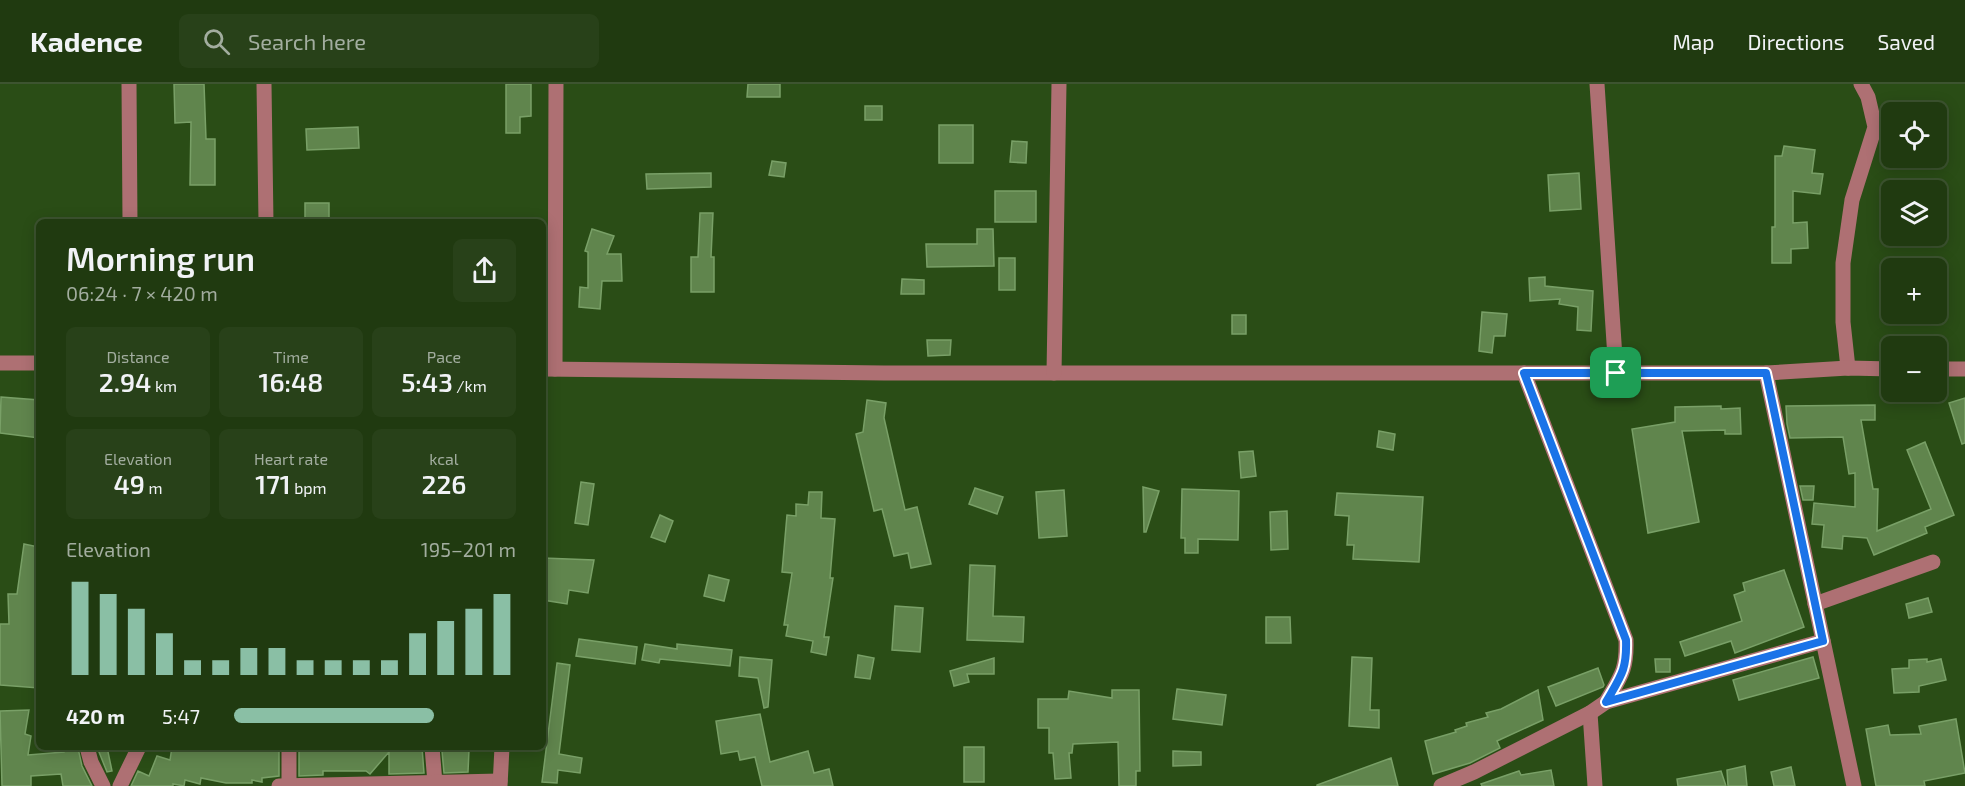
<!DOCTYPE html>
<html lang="en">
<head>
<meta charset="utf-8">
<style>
  :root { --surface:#203a10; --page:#284119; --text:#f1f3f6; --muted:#a2ad9f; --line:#3d5430; --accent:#8abfa5 }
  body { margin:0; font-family:"Exo 2",sans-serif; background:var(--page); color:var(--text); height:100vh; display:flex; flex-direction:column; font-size:22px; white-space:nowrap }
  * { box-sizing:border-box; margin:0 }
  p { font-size:20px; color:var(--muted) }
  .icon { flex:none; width:33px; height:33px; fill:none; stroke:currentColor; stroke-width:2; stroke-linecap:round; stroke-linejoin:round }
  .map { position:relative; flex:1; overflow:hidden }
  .details { position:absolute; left:36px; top:135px; width:510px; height:531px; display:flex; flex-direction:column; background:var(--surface); border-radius:9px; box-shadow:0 3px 15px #0003,0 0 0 2px var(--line) }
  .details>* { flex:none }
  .buttons { position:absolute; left:1881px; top:18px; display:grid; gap:12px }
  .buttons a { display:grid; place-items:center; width:66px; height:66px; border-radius:9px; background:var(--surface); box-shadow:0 3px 15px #0003,0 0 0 2px var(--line); font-size:30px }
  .pin { position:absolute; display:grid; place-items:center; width:51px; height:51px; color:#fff; margin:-26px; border-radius:12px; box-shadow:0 3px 9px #0006 }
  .round { display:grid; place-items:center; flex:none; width:63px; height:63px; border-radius:9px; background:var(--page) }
  .summary { display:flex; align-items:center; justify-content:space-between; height:102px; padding:0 30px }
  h1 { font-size:33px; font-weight:600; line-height:45px }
  .figures { display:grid; grid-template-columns:repeat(3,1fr); gap:9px; height:102px; padding:6px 30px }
  .figures div { display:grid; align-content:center; border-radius:9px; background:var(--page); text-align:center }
  .figures b { font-size:26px; font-weight:600 }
  .figures small { font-size:16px; font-weight:400 }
  .figures p { font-size:16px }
  .chart { height:168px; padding:12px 30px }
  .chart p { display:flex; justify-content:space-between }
  .chart svg { width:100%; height:108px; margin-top:6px; stroke:var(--accent); stroke-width:6 }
  ul { padding:0 30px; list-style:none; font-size:20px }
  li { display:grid; grid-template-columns:96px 72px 1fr; align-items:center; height:45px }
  li i { height:15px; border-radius:8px; background:var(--accent) }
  header { display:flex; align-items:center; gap:36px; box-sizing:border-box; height:84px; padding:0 30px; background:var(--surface); border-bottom:2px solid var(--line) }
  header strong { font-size:28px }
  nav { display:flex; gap:33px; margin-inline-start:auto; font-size:21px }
  .search { width:420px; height:54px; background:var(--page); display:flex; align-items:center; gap:15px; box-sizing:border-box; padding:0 21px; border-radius:9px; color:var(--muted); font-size:22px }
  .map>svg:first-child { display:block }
</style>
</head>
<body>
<header>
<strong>Kadence</strong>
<div class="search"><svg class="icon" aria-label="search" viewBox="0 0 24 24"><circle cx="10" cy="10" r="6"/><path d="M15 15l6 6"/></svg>Search here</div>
<nav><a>Map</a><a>Directions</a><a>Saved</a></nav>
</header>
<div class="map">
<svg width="1965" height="702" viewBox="0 0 1965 702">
  <rect width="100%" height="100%" fill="#2a4d16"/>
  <g fill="#60854d" stroke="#79a067" stroke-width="1.5">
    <polygon points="174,0 204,0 206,55 215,55 215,101 190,101 191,38 175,39"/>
    <polygon points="506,0 531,0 531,32 520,33 520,49 506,49"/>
    <polygon points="748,0 780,0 780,13 747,13"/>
    <rect x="865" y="22" width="17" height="14"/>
    <rect x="939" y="41" width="34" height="38"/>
    <polygon points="358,43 359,64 307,66 306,45"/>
    <polygon points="1012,57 1027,58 1026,79 1010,78"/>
    <polygon points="1784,62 1815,66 1812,89 1823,90 1820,110 1793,107 1793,139 1807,138 1808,164 1791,165 1791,179 1772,179 1772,143 1775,143 1775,72 1782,72"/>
    <polygon points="772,77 786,79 784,93 769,91"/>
    <polygon points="711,89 711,103 647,105 646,90"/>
    <polygon points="1579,89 1581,125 1550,127 1548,91"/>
    <rect x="995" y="107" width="41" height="31"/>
    <rect x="305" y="119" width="24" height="19"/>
    <polygon points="700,129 713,129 711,173 714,173 714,208 691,208 691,173 698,173"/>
    <polygon points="592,145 614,152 607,170 621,170 622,197 602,197 600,225 579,223 580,203 588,204 588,168 585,167"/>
    <polygon points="977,145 993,145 994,182 927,183 926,160 977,160"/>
    <rect x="999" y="174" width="16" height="32"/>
    <polygon points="1545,193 1545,202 1593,207 1591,247 1577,246 1578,223 1559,220 1560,215 1530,217 1529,194"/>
    <polygon points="902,195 924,196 924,210 901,210"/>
    <polygon points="1482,228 1507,230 1505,252 1494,252 1492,269 1479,267"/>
    <rect x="1232" y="231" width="14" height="19"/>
    <polygon points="927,256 951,256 950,271 928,272"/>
    <polygon points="1,313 39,316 39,354 0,349"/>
    <polygon points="1965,314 1965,359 1962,360 1949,319"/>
    <polygon points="867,316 886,319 884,334 905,426 917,423 931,480 911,484 908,469 894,472 882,425 874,427 856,350 863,348"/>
    <polygon points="1875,321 1875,336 1861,336 1873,405 1878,405 1877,447 1931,425 1907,366 1925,358 1954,431 1925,443 1927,449 1874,471 1867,454 1843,452 1842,465 1822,463 1824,441 1812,440 1814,419 1855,423 1855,389 1849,390 1843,353 1790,354 1787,340 1786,322"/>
    <polygon points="1721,322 1721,325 1740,324 1741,350 1725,350 1725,346 1682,347 1699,438 1648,449 1632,345 1675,338 1675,323"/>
    <polygon points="1379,347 1395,350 1393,366 1377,363"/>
    <polygon points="1253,367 1256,392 1241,394 1239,368"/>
    <polygon points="581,398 594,400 588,441 575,439"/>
    <polygon points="1800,402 1814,402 1813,416 1803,416"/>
    <polygon points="1143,403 1159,407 1146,448 1144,448"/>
    <polygon points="975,404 1003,413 997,430 969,420"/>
    <polygon points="1182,405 1239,407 1238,456 1198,455 1198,469 1185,469 1185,454 1181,454"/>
    <polygon points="1064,406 1067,452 1039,454 1036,408"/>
    <polygon points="809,408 822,408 821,434 835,435 830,494 833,494 824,553 829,553 826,571 811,568 813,557 786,552 788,541 784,541 792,489 782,488 787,431 796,432 796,420 808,421"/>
    <polygon points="1337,409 1423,413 1419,478 1353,475 1354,461 1347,461 1349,432 1335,431"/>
    <polygon points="1287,427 1288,465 1271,466 1270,428"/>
    <polygon points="660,431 673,437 665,458 651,453"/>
    <polygon points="24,460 39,463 39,604 0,601 0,540 9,540 8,510 17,510"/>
    <polygon points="543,474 594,476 588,509 569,506 567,520 543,516"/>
    <polygon points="970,481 995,482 993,532 1024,533 1023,558 967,556"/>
    <polygon points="1784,486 1804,543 1735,569 1731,557 1685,572 1680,558 1742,537 1734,511 1745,507 1743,499"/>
    <polygon points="709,491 729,496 724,517 704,512"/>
    <polygon points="1928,514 1932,528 1909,534 1906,520"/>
    <polygon points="895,522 923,524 920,568 892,566"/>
    <polygon points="1266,533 1290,533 1291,559 1266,559"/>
    <polygon points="579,555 637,563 635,580 576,572"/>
    <polygon points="645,560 677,565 677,560 732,566 730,582 660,575 659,579 642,576"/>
    <polygon points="858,571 874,574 870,595 855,593"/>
    <polygon points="740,573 772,576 768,623 764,624 758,594 739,592"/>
    <polygon points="1352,573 1372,574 1370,626 1379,626 1379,644 1349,642"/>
    <polygon points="1813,573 1819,594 1739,616 1733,596"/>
    <polygon points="994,574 994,590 967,590 969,598 954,602 950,587"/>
    <polygon points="1655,575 1670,575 1670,588 1656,588"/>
    <polygon points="1927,575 1927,578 1941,575 1946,596 1919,602 1919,608 1894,609 1892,585 1909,584 1909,576"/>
    <polygon points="557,579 570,581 559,670 582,674 580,689 558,686 557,699 542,698"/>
    <polygon points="1598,584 1604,601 1603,603 1556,622 1548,603"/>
    <polygon points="1177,605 1226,611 1222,641 1173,635"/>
    <polygon points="1112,606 1139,606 1140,687 1136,687 1136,702 1119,702 1118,658 1073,660 1072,669 1069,669 1071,694 1055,695 1053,669 1049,669 1049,644 1038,644 1038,615 1068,615 1069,607 1112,614"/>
    <polygon points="1538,606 1543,636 1497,657 1500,664 1470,679 1433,690 1425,657 1456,648 1455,646 1467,642 1466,639 1488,633 1486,629 1501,625"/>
    <polygon points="29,626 25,650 31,652 28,671 64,668 64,666 78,664 82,682 92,702 63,702 61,690 31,692 31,702 2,702 0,627"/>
    <polygon points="760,630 770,678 808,667 814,689 829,685 833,702 762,702 755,673 740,676 738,667 721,670 716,637"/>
    <polygon points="1956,635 1965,689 1924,697 1925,702 1876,702 1866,645 1888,641 1890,651 1921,650 1919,642"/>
    <polygon points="97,663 107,663 112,687 107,688"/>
    <polygon points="172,663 186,663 208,667 209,664 220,666 220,663 279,663 279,692 262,694 262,698 252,696 252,699 226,699 201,694 200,700 185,696 184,702 173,700 173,702 131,702 138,687 149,692 157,672 170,676"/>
    <polygon points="299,663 422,663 424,689 389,690 389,668 370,690 366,687 323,687 323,691 299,692"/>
    <rect x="964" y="663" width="20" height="35"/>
    <polygon points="449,665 469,666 468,688 444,689 442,667"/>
    <polygon points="1173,667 1201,668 1201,681 1173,682"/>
    <polygon points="1391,674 1398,702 1317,702 1317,701"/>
    <polygon points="1745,682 1747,702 1728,702 1727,686"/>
    <polygon points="1791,683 1795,702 1774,702 1771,688"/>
    <polygon points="1551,686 1554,702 1482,702 1481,700 1519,687 1521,691"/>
    <polygon points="1721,687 1726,702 1678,702 1677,695"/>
  </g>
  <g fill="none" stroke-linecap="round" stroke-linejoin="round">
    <g stroke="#ae7073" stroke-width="15">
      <polyline points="129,0 130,138"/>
      <polyline points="264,0 266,138"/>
      <polyline points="1597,0 1616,289"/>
      <polyline points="0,279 39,279"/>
      <polyline points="1848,284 1843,238 1843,179 1852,116 1875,43 1868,13 1861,0"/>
      <polyline points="543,285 884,289 1766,289 1848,284 1892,285"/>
      <polyline points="555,285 556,0"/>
      <polyline points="1936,285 1965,285"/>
      <polyline points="1054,289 1059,0"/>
      <path d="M 1524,289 L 1626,556 C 1627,586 1621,592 1606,618"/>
      <polyline points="1766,289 1854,702"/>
      <polyline points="1815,520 1933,478"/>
      <polyline points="1590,629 1595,702"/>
      <polyline points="87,663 91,678 103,702"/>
      <polyline points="432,663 435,699"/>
      <polyline points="120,702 139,663"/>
      <polyline points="279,702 500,697"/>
      <polyline points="289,702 289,663"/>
      <polyline points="500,702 502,663"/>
      <polyline points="1441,702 1474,688 1590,629 1606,618 1823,557"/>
    </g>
  </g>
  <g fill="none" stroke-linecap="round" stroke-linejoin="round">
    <g stroke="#fff" stroke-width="12">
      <path id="route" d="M 1524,289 L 1766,289 L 1823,557 L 1606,618 C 1621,592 1627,586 1626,556 Z"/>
    </g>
    <use href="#route" stroke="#1a73e8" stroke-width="8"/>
  </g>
</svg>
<div class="buttons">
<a><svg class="icon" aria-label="locate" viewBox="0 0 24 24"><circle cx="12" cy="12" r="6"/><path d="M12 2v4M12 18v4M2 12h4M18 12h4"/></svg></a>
<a><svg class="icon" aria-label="layers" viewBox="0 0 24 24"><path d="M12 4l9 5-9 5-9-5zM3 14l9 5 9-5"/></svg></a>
<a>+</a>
<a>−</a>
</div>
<div class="pin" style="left:1616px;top:289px;background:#1e9e55"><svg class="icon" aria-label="arrive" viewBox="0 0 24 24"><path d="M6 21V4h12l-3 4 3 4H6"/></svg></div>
<section class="details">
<div class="summary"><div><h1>Morning run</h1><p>06:24 · 7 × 420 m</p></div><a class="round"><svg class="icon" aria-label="share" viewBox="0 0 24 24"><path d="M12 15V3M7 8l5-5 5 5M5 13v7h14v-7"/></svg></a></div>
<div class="figures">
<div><p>Distance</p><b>2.94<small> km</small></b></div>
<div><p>Time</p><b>16:48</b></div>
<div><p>Pace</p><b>5:43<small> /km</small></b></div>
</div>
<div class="figures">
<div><p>Elevation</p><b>49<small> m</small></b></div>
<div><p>Heart rate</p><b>171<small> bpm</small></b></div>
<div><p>kcal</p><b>226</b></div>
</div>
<div class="chart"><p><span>Elevation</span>195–201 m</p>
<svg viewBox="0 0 160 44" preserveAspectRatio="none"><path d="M5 44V6M15 44V11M25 44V17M35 44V27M45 44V38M55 44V38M65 44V33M75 44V33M85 44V38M95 44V38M105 44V38M115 44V38M125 44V27M135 44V22M145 44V17M155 44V11"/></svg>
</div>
<ul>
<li><b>420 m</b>5:47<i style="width:71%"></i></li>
</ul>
</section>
</div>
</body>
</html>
